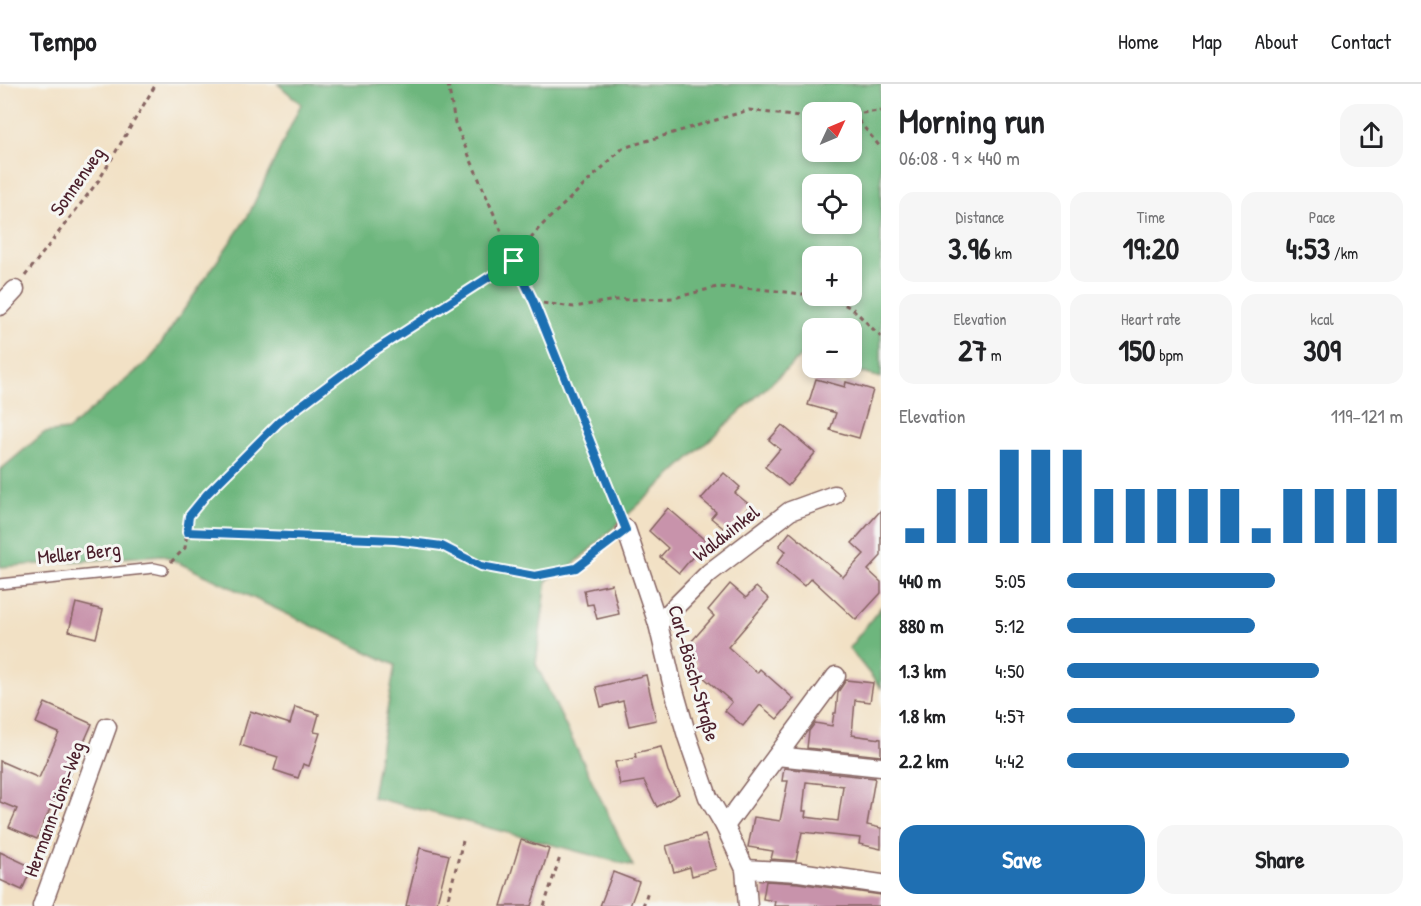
<!DOCTYPE html>
<html lang="en">
<head>
<meta charset="utf-8">
<style>
  :root { --surface:#fff; --page:#f6f6f6; --text:#202124; --muted:#757577; --line:#e0e0e0; --accent:#1f6fb2 }
  body { margin:0; font-family:"Patrick Hand",sans-serif; background:var(--page); color:var(--text); height:100vh; display:flex; flex-direction:column; font-size:22px; white-space:nowrap }
  * { box-sizing:border-box; margin:0 }
  p { font-size:20px; color:var(--muted) }
  .icon { flex:none; width:33px; height:33px; fill:none; stroke:currentColor; stroke-width:2; stroke-linecap:round; stroke-linejoin:round }
  .map { position:relative; flex:1; overflow:hidden }
  .sheet { display:flex; flex-direction:column; background:var(--surface); width:540px }
  .sheet>* { flex:none }
  .needle { width:39px; rotate:46deg }
  .tools { position:absolute; left:802px; top:18px; display:grid; gap:12px }
  .tools a { display:grid; place-items:center; width:60px; height:60px; border-radius:12px; background:var(--surface); box-shadow:0 3px 9px #0003; font-size:30px }
  .pin { position:absolute; display:grid; place-items:center; width:51px; height:51px; color:#fff; margin:-26px; border-radius:12px; box-shadow:0 3px 9px #0006 }
  .round { display:grid; place-items:center; flex:none; width:63px; height:63px; border-radius:18px; background:var(--page) }
  .summary { display:flex; align-items:center; justify-content:space-between; height:102px; padding:0 18px }
  h1 { font-size:33px; font-weight:700; line-height:45px }
  .stats { display:grid; grid-template-columns:repeat(3,1fr); gap:9px; height:102px; padding:6px 18px }
  .stats div { display:grid; align-content:center; border-radius:15px; background:var(--page); text-align:center }
  .stats b { font-size:30px; font-weight:700 }
  .stats small { font-size:16px; font-weight:400 }
  .stats p { font-size:16px }
  .chart { height:168px; padding:12px 18px }
  .chart p { display:flex; justify-content:space-between }
  .chart svg { width:100%; height:108px; margin-top:6px; stroke:var(--accent); stroke-width:6 }
  .action { display:flex; gap:12px; margin-top:auto; padding:12px 18px }
  .action a { flex:1; height:69px; border-radius:18px; background:var(--accent); color:#fff; font-size:24px; font-weight:700; line-height:69px; text-align:center }
  .action a+a { background:var(--page); color:var(--text) }
  ul { padding:0 18px; list-style:none; font-size:20px }
  li { display:grid; grid-template-columns:96px 72px 1fr; align-items:center; height:45px }
  li i { height:15px; border-radius:8px; background:var(--accent) }
  header { display:flex; align-items:center; gap:36px; box-sizing:border-box; height:84px; padding:0 30px; background:var(--surface); border-bottom:2px solid var(--line) }
  header strong { font-size:28px }
  nav { display:flex; gap:33px; margin-inline-start:auto; font-size:21px }
  main { display:flex; flex:1; min-height:0 }
  .map>svg:first-child { display:block }
</style>
</head>
<body>
<header>
<strong>Tempo</strong>
<nav><a>Home</a><a>Map</a><a>About</a><a>Contact</a></nav>
</header>
<main>
<div class="map">
<svg width="881" height="822" viewBox="0 0 881 822">
  <rect width="100%" height="100%" fill="#f6f6f2"/>
  <filter id="ink" filterUnits="userSpaceOnUse"><feTurbulence type="fractalNoise" baseFrequency=".0167" numOctaves="2"/><feDisplacementMap in="SourceGraphic" scale="12" xChannelSelector="R" yChannelSelector="G"/><feConvolveMatrix kernelMatrix="1 2 1 2 8 2 1 2 1" color-interpolation-filters="sRGB"/></filter>
  <filter id="wash" filterUnits="userSpaceOnUse"><feTurbulence type="fractalNoise" baseFrequency=".008" numOctaves="4" result="noise"/><feDisplacementMap in="SourceGraphic" scale="24" xChannelSelector="R" yChannelSelector="G"/><feGaussianBlur stdDeviation="1.35" result="paint"/><feColorMatrix in="noise" values="0 0 0 0 0 0 0 0 0 0 0 0 0 0 0 0 0 1.4 0 .05"/><feComposite in="paint" operator="in"/></filter>
  <g filter="url(#wash)">
    <rect width="100%" height="100%" fill="#f2e1c5"/>
    <g fill="#6db67d" stroke="#5c6a54" stroke-width="1.5" fill-rule="evenodd">
      <path d="M 278,0 L 881,0 L 881,294 L 846,284 L 852,284 L 852,244 L 813,244 L 813,274 L 802,271 L 574,480 L 547,496 L 536,580 L 633,782 L 372,713 L 395,581 L 162,471 L 0,483 L 0,386 L 44,349 L 68,346 L 151,274 L 248,132 L 301,20 ZM 813,28 L 852,28 L 852,68 L 813,68 ZM 813,100 L 852,100 L 852,140 L 813,140 ZM 813,172 L 852,172 L 852,212 L 813,212 Z"/>
      <polygon points="881,523 881,604 849,564"/>
    </g>
    <g id="blocks">
      <g fill="#c893ab" fill-rule="evenodd">
        <polygon points="816,295 845,303 846,298 873,306 859,354 830,346 836,329 808,321"/>
        <polygon points="782,341 815,369 788,402 765,383 780,365 769,356"/>
        <polygon points="724,389 740,403 735,409 750,421 728,448 711,434 716,428 701,415"/>
        <polygon points="668,424 706,457 679,489 660,473 668,464 649,447"/>
        <polygon points="881,426 881,472 868,486 881,498 881,509 856,536 811,494 804,502 777,479 786,467 779,462 790,448 843,493 864,470 852,459"/>
        <polygon points="612,500 619,530 597,535 593,520 587,521 584,506"/>
        <polygon points="730,500 746,514 756,503 769,515 728,563 757,589 760,585 794,615 777,635 760,621 743,642 725,627 732,618 694,585 698,580 683,567 714,532 708,526"/>
        <polygon points="76,519 103,526 96,554 69,547"/>
        <polygon points="646,591 656,636 629,642 623,617 601,623 596,603"/>
        <polygon points="846,596 873,599 870,618 855,616 852,651 881,655 881,672 807,664 809,647 815,639 832,642 834,629 836,629 838,608"/>
        <polygon points="45,619 92,640 68,694 64,693 37,755 9,743 17,725 0,718 0,677 39,694 59,649 36,639"/>
        <polygon points="295,623 319,630 314,648 320,649 309,682 303,680 298,694 274,686 278,673 240,661 250,627 290,640"/>
        <polygon points="661,663 668,687 679,710 657,723 644,697 620,701 615,678 636,674 635,669"/>
        <path d="M 784,684 L 875,694 L 867,741 L 881,744 L 881,765 L 859,760 L 860,754 L 802,748 L 796,777 L 771,775 L 773,767 L 748,763 L 754,733 L 780,737 L 788,697 L 782,697 ZM 806,698 L 843,702 L 838,737 L 805,733 L 806,727 L 803,727 Z"/>
        <polygon points="705,751 716,785 692,792 690,783 674,788 666,762"/>
        <polygon points="521,756 549,765 531,822 501,822"/>
        <polygon points="420,764 449,771 436,822 406,822"/>
        <polygon points="0,768 32,783 22,806 0,796"/>
        <polygon points="613,788 639,798 630,822 600,822"/>
        <polygon points="766,797 798,799 881,811 881,822 774,822 775,817 763,815"/>
      </g>
    </g>
  </g>
  <g filter="url(#ink)">
    <use href="#blocks" fill-opacity="0" stroke="#856361" stroke-width="1.5"/>
    <g fill="none" stroke-linecap="round" stroke-linejoin="round">
      <g stroke="#856361" stroke-width="12">
        <polyline id="lane" points="0,500 154,484 163,486"/>
      </g>
      <g stroke="#856361" stroke-width="21">
        <g id="street">
          <polyline points="0,222 15,206"/>
          <polyline points="626,445 658,540 673,603 687,652 708,713 725,742 745,785 748,822"/>
          <polyline points="658,540 709,489 790,427 834,411"/>
          <polyline points="777,672 881,683"/>
          <polyline points="725,742 836,592"/>
          <polyline points="745,785 799,788 881,800"/>
          <polyline points="42,822 107,643"/>
        </g>
      </g>
      <g stroke="#856361" stroke-width="3" stroke-dasharray="4.5 4.5" stroke-linecap="butt">
        <polyline points="448,0 455,39 514,177 534,218 619,429"/>
        <polyline points="853,30 881,64"/>
        <polyline points="853,30 881,27"/>
        <polyline points="25,192 99,96 156,0"/>
        <polyline points="829,212 853,225 881,253"/>
        <polyline points="534,218 574,223 615,216 674,214 717,203 760,205 802,210 813,209"/>
        <polyline points="187,448 395,456 442,461 481,482 535,492 576,485 611,458"/>
        <polyline points="171,478 185,464 189,432 207,410 279,338 371,269 514,177 539,144 623,64 749,26 813,35"/>
        <polyline points="446,822 463,757"/>
        <polyline points="544,822 560,773"/>
        <polyline points="643,822 648,807"/>
      </g>
      <use href="#lane" stroke="#fff" stroke-width="9"/>
      <use href="#street" stroke="#fff" stroke-width="18"/>
    </g>
  </g>
  <g fill="none" stroke-linecap="round" stroke-linejoin="round" filter="url(#ink)">
    <g stroke="#fff" stroke-width="12">
      <polygon id="route" points="514,177 534,218 626,446 576,484 535,492 481,482 442,462 395,456 187,448 189,432 207,410 279,338 371,269"/>
    </g>
    <use href="#route" stroke="#1f6fb2" stroke-width="8"/>
  </g>
  <g text-anchor="middle" stroke-width="6" stroke-linejoin="round" paint-order="stroke">
    <g font-size="20" fill="#4a1f2b" stroke="#f6f6f2">
      <text transform="translate(77 97) rotate(-55)" y="7">Sonnenweg</text>
      <text transform="translate(726 449) rotate(-38)" y="7">Waldwinkel</text>
      <text transform="translate(79 469) rotate(-6)" y="7">Meller Berg</text>
      <text transform="translate(694 589) rotate(74)" y="7">Carl-Bösch-Straße</text>
      <text transform="translate(54 725) rotate(-70)" y="7">Hermann-Löns-Weg</text>
    </g>
  </g>
</svg>
<div class="tools">
<a><svg class="needle" viewBox="-14 -14 28 28"><path d="M0-13l5 13h-10z" fill="#e53935"/><path d="M0 13l5-13h-10z" fill="#757577"/></svg></a>
<a><svg class="icon" aria-label="locate" viewBox="0 0 24 24"><circle cx="12" cy="12" r="6"/><path d="M12 2v4M12 18v4M2 12h4M18 12h4"/></svg></a>
<a>+</a>
<a>−</a>
</div>
<div class="pin" style="left:514px;top:177px;background:#1e9e55"><svg class="icon" aria-label="arrive" viewBox="0 0 24 24"><path d="M6 21V4h12l-3 4 3 4H6"/></svg></div>
</div>
<section class="sheet">
<div class="summary"><div><h1>Morning run</h1><p>06:08 · 9 × 440 m</p></div><a class="round"><svg class="icon" aria-label="share" viewBox="0 0 24 24"><path d="M12 15V3M7 8l5-5 5 5M5 13v7h14v-7"/></svg></a></div>
<div class="stats">
<div><p>Distance</p><b>3.96<small> km</small></b></div>
<div><p>Time</p><b>19:20</b></div>
<div><p>Pace</p><b>4:53<small> /km</small></b></div>
</div>
<div class="stats">
<div><p>Elevation</p><b>27<small> m</small></b></div>
<div><p>Heart rate</p><b>150<small> bpm</small></b></div>
<div><p>kcal</p><b>309</b></div>
</div>
<div class="chart"><p><span>Elevation</span>119–121 m</p>
<svg viewBox="0 0 160 44" preserveAspectRatio="none"><path d="M5 44V38M15 44V22M25 44V22M35 44V6M45 44V6M55 44V6M65 44V22M75 44V22M85 44V22M95 44V22M105 44V22M115 44V38M125 44V22M135 44V22M145 44V22M155 44V22"/></svg>
</div>
<ul>
<li><b>440 m</b>5:05<i style="width:62%"></i></li>
<li><b>880 m</b>5:12<i style="width:56%"></i></li>
<li><b>1.3 km</b>4:50<i style="width:75%"></i></li>
<li><b>1.8 km</b>4:57<i style="width:68%"></i></li>
<li><b>2.2 km</b>4:42<i style="width:84%"></i></li>
</ul>
<div class="action"><a>Save</a><a>Share</a></div>
</section>
</main>
</body>
</html>
